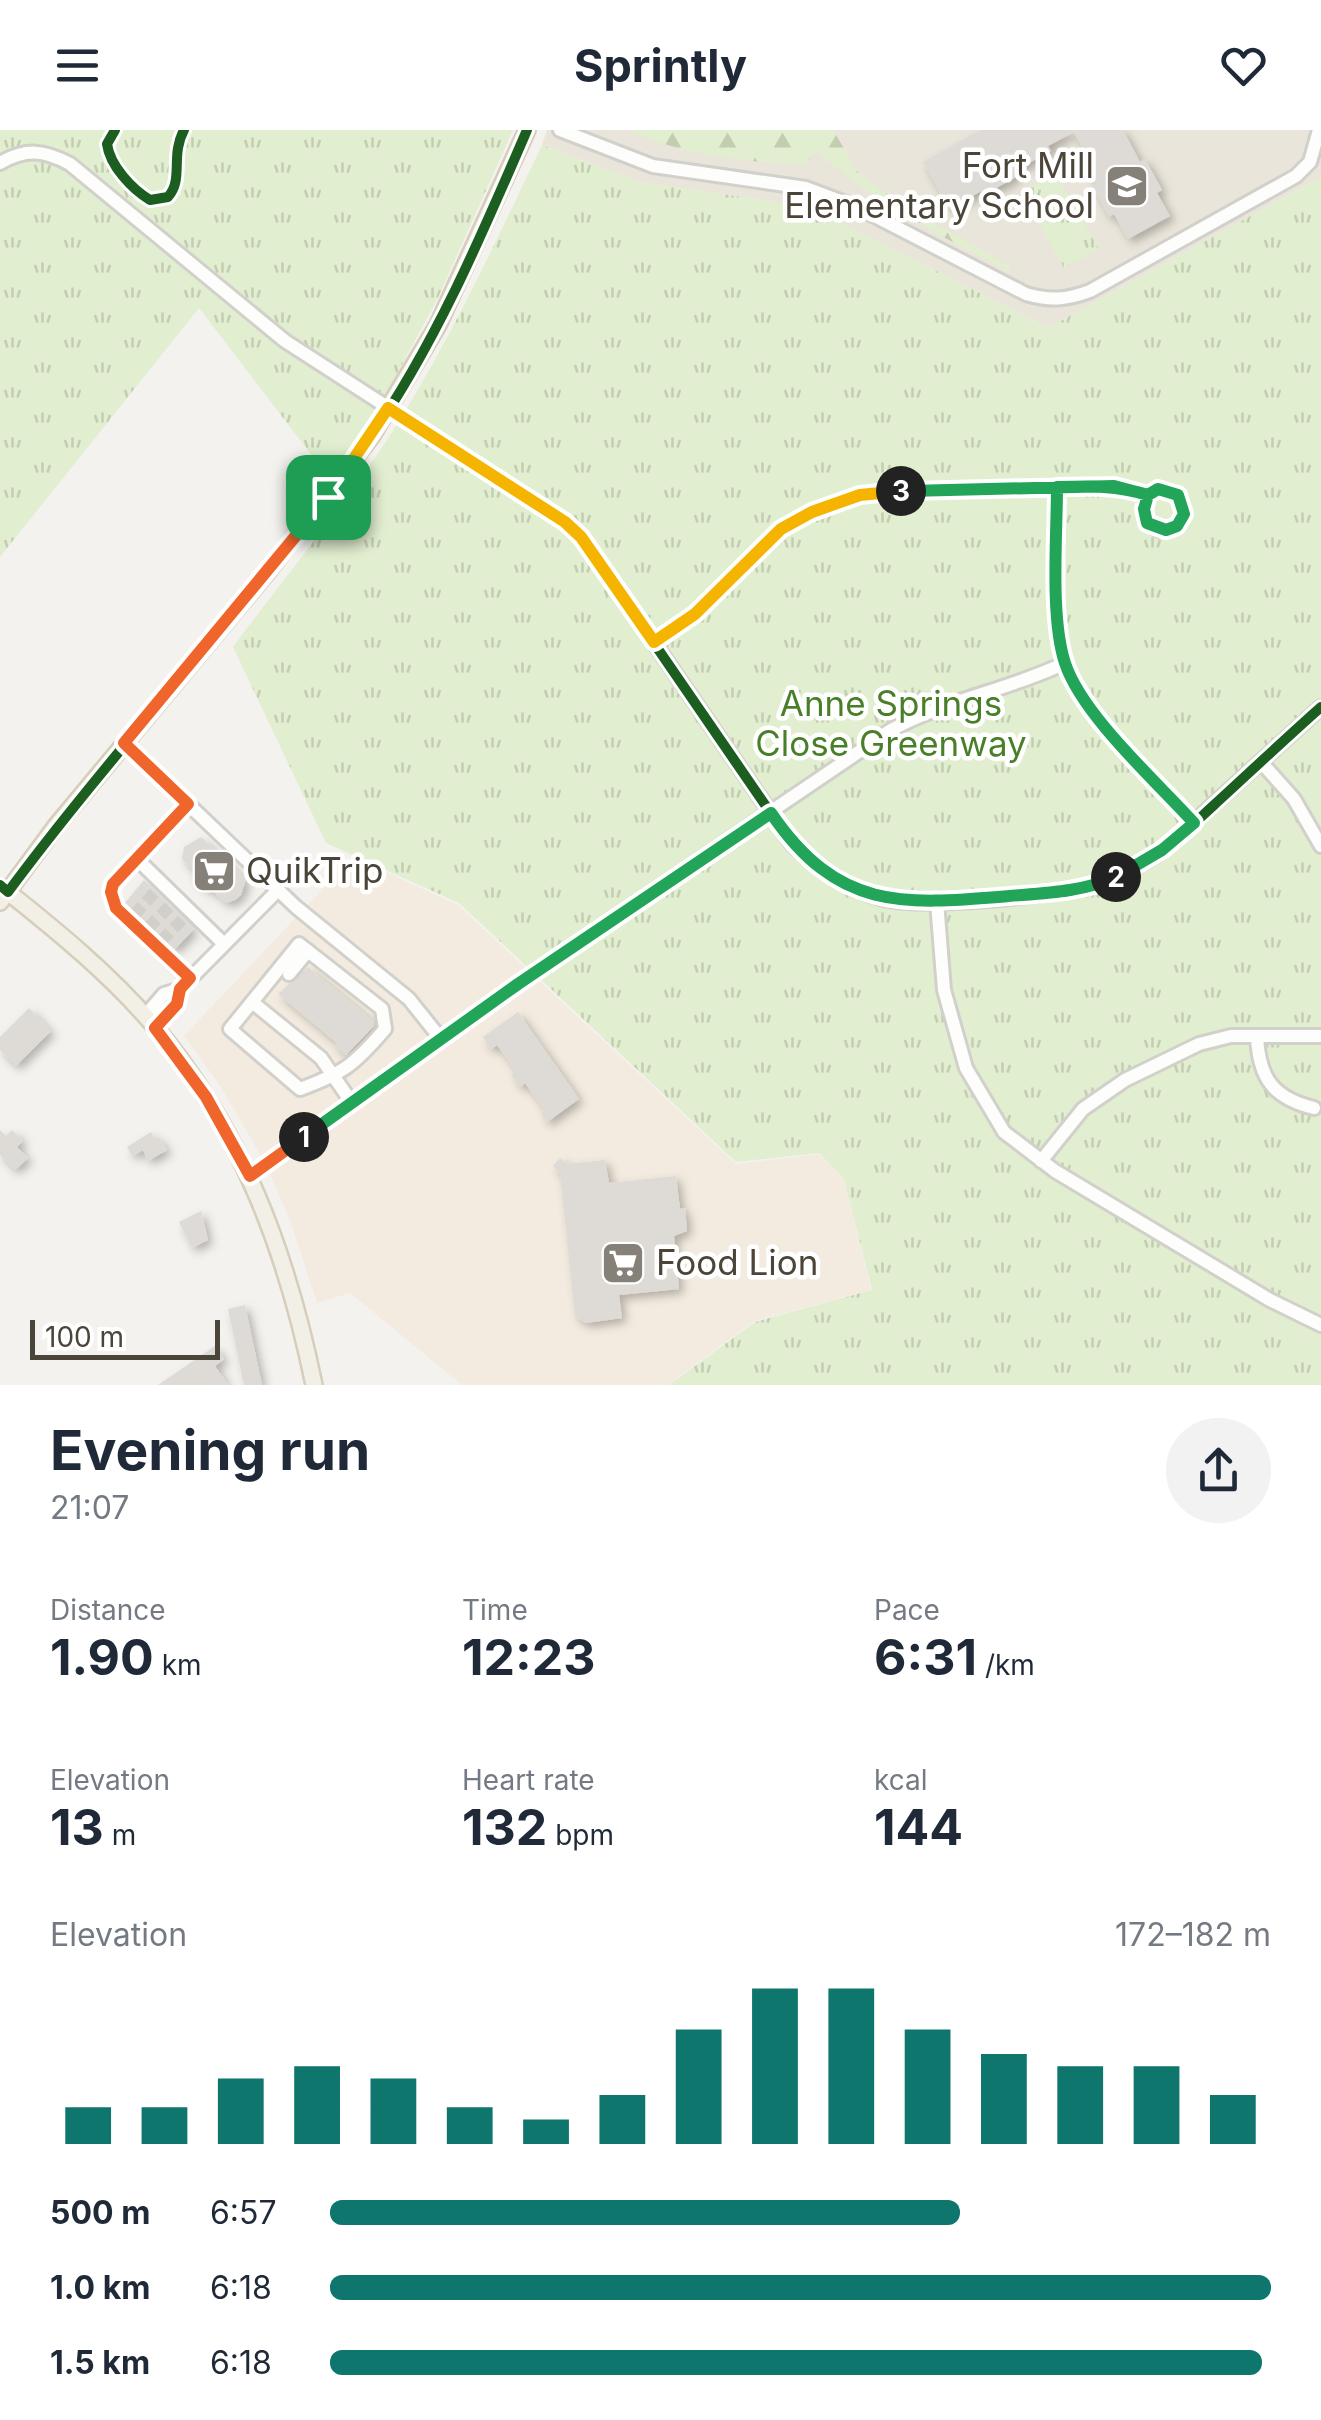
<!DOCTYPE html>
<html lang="en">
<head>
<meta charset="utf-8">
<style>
  :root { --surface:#fff; --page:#f2f2f3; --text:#1f2937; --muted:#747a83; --accent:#0f766e }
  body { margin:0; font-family:Inter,sans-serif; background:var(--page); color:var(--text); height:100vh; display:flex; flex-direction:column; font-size:38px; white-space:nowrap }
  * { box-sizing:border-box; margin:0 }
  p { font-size:32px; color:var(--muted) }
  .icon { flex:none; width:55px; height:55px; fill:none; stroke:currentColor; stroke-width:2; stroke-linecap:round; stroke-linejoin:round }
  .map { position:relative; height:1255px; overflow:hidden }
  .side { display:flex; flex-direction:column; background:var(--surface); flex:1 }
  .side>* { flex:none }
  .scale { position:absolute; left:30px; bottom:25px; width:190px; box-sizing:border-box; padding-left:10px; border:5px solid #4b4439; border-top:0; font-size:28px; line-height:35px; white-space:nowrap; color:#4b4439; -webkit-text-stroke:8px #fff; paint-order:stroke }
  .pin { position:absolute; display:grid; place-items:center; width:85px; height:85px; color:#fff; margin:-42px; border-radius:20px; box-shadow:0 5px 15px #0006 }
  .km { position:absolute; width:50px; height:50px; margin:-25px; border-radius:50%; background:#222; color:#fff; font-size:28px; line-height:50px; text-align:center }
  .round { display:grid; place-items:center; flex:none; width:105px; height:105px; border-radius:52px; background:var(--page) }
  .head { display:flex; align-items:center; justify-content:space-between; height:170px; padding:0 50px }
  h1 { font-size:55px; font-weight:700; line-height:75px }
  .stats { display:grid; grid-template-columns:repeat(3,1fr); gap:15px; height:170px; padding:10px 50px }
  .stats div { display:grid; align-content:center }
  .stats b { font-size:50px; font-weight:700 }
  .stats small { font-size:28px; font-weight:400 }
  .stats p { font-size:28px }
  .chart { height:280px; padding:20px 50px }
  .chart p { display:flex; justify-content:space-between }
  .chart svg { width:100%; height:180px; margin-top:10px; stroke:var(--accent); stroke-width:6 }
  ul { padding:0 50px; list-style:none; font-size:32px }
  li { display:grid; grid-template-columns:160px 120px 1fr; align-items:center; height:75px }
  li i { height:25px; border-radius:12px; background:var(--accent) }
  header { display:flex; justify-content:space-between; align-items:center; height:130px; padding:0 50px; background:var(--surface); font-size:45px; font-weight:700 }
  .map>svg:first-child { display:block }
</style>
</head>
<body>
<header><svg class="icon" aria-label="menu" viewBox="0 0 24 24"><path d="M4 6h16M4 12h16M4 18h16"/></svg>Sprintly<svg class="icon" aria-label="heart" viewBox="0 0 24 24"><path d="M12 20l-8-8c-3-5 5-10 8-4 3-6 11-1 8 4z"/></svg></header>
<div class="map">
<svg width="1321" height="1255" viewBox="0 0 1321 1255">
  <defs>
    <pattern id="forest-firs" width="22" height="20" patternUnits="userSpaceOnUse" patternTransform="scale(2.5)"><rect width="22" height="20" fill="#e1eecf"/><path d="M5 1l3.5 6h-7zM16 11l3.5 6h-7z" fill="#c3cdb2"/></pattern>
    <pattern id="park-tufts" width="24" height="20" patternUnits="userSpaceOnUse" patternTransform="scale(2.5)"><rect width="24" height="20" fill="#e1eecf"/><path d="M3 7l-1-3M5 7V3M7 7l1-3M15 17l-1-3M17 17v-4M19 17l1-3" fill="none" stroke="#c3cdb2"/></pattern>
    <filter id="shadow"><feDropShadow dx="4.5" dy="4.5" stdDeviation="5" flood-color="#0004"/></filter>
  </defs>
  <rect width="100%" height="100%" fill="#f4f2ee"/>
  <polygon fill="#f3ebdf" points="353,727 458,775 736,1034 819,1024 844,1049 871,1160 754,1191 668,1255 462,1255 350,1163 317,1173 291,1093 265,1033 221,957 184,906"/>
  <polygon fill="#eae5da" points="547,0 1321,0 1321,47 1048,198 811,77 640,52 542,15"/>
  <path fill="url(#forest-firs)" d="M 628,0 L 833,0 L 858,42 L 899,73 L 1011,137 L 1009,142 C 942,106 873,73 817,21 L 804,35 C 747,32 681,25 628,0 Z"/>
  <g fill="url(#park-tufts)">
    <polygon points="0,0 513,0 437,170 387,262 329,348 199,178 0,427"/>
    <path d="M 542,15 L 640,52 L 811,77 L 1048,198 L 1321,47 L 1321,1255 L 669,1255 L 755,1192 L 872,1160 L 844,1049 L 819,1023 L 736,1032 L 459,773 L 326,713 L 233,517 C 292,437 358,360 409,275 C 459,191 500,103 542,15 Z"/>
    <polygon points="1055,43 1099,119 1064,138 1021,62"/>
  </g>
  <g fill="#dedbd6" filter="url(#shadow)">
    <polygon points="980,0 1123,0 1140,32 1145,29 1162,60 1157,63 1170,86 1128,109 1114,84 1109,87 1093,57 1096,55 1082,28 1087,26 1074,2 1048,16 1051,21 1014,41 1016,47 989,62 987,58 949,79 923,32"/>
    <polygon points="201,707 246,749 241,765 235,770 226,773 213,761 205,759 193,748 192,739 182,729 184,717"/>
    <polygon points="144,750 194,799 174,820 125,773"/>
    <polygon points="308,837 374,892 374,896 346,925 335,916 337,913 278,864"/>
    <polygon points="29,878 51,901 16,936 0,920 0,907"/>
    <polygon points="518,882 579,969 547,992 541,983 545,980 525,953 520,957 511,944 516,941 497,915 491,919 483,907"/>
    <polygon points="0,1000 6,1006 12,1000 23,1011 17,1017 28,1028 15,1040 0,1025"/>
    <polygon points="151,1002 155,1010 159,1007 167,1020 148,1031 143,1020 132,1026 127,1017"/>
    <polygon points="560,1028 567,1034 605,1030 609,1053 676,1046 680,1079 685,1078 687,1101 674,1106 679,1159 619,1165 622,1188 586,1193 575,1186 560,1044 553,1036"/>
    <polygon points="201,1081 208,1110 192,1118 179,1092"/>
    <polygon points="245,1175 262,1255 244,1255 228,1179"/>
    <polygon points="215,1216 224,1229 215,1236 228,1255 158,1255"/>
  </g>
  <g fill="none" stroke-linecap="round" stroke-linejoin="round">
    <g stroke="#d2cfca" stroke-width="12" stroke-dasharray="12 6" stroke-linecap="butt">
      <polyline points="134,785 156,761"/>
      <polyline points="148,798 171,775"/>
      <polyline points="161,811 184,788"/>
    </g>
    <g stroke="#d2d0cb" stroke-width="18">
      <g id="minor">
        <path d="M 560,0 L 653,36 L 806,58 L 859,78 L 1026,164 C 1050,171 1066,170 1090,161 L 1296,46 L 1310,32 L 1319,0"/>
        <path d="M 0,33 C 26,18 44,20 70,34 L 285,211 L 565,392 L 581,407 L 607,444 L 792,714 C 818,739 848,760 884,769 C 928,779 1066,766 1108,750 C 1128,743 1145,732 1162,721 L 1321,577"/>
        <path d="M 1057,357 C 1057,406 1050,487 1065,533 C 1082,585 1156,651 1194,693"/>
        <path d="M 654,513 L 695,484 L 781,399 L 811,382 L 861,365 L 909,361 L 1114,356 L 1148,365 C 1159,358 1166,359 1178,365 L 1184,384 L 1177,397 L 1159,400 L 1147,393 L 1144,379 L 1148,365"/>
        <polyline points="124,613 296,777 409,869 441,909"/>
        <polyline points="1261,632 1294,669 1321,716"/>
        <polyline points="188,674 113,755 111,762 116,778 189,849"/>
        <polyline points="137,729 224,814"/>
        <polyline points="937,772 944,860 966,938 1004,1002 1055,1041 1270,1170 1321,1195"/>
        <path d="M 299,814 L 382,879 L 385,899 C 355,934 344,943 300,959 L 230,899 Z"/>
        <polyline points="289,844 308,821"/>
        <polyline points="252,872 321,928 352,973"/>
        <polyline points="145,886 164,864 180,859"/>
        <polyline points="155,897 177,874 180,859 278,760"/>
        <path d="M 1257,907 C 1259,948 1273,968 1314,978"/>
        <polyline points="1041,1031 1083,979 1125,950 1199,914 1231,906 1321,906"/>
        <path d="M 250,1046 L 517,854 L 891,600 C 945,570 1009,560 1065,533"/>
      </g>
    </g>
    <g stroke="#d6cebb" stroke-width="20">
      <g id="major">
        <path d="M 3,758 C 56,800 111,845 155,897 C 242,1001 287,1123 314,1255"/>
        <polyline points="0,772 56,696 269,440 371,307 438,195 527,0"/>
      </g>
    </g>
    <use href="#minor" stroke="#fdfdfc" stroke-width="12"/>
    <use href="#major" stroke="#f2efe6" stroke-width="15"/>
    <g stroke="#fff" stroke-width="16">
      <g id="cycleway">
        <path d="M 115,0 L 107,14 C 110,36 132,59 150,70 L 168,67 C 184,49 170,26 184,0"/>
        <path d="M 389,278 L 565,392 L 581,407 L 792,714 C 818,739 847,759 882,768 C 932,781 1093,763 1137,737 C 1166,721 1190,697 1214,675 C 1250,642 1285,609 1321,577"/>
        <path d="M 0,755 L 8,762 C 123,607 258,468 368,311 C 435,215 481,107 527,0"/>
      </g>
    </g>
    <use href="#cycleway" stroke="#1b5e20" stroke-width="10"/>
  </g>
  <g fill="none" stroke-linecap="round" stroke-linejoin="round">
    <g stroke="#fff" stroke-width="20">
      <polyline id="split-1" points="304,1007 250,1046 206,967 155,898 177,874 180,859 190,848 116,778 111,762 113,754 188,674 124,613 328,367"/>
    </g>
    <g stroke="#fff" stroke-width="20">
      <path id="split-2" d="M 304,1007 L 518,854 L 771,683 C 838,781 902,775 1009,766 C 1046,763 1082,762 1116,747"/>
    </g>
    <g stroke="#fff" stroke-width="20">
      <path id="split-3" d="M 901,361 L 909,361 L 1114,356 L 1148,365 L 1158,359 L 1178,365 L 1184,384 L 1177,396 L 1166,400 L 1147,393 L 1144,379 L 1148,365 C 1117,355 1089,356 1057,357 C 1057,406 1050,487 1065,533 C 1082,585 1156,651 1194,693 L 1162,720 L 1116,747"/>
    </g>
    <g stroke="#fff" stroke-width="20">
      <polyline id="split-4" points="328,367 388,278 565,392 581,407 654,512 695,484 781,399 812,382 860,365 901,361"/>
    </g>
    <use href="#split-1" stroke="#f0652b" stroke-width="12"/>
    <use href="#split-2" stroke="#22a559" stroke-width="12"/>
    <use href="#split-3" stroke="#22a559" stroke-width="12"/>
    <use href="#split-4" stroke="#f5b400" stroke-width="12"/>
  </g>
  <defs>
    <g id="school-square" transform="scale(2.25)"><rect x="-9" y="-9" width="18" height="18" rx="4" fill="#868178" stroke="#fff"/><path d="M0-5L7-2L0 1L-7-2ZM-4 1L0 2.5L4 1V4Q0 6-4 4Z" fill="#fff"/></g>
    <g id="supermarket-square" transform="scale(2.25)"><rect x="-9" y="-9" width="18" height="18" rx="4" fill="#868178" stroke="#fff"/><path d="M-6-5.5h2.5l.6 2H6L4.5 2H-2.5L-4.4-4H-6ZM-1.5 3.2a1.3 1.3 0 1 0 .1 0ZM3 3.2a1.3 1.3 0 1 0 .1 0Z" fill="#fff"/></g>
  </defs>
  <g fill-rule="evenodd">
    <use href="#school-square" x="1127" y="56"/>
    <use href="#supermarket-square" x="214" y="741"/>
    <use href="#supermarket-square" x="623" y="1133"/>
  </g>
  <g text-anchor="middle" stroke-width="9" stroke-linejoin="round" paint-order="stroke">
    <g font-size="35" fill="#4b4439" stroke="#fff" text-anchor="start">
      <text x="1094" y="48" text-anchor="end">Fort Mill<tspan x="1094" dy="40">Elementary School</tspan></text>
      <text x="246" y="753">QuikTrip</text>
      <text x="656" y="1145">Food Lion</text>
    </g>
    <g font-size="35" fill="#4a7f2a" stroke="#fff">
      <text x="891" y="586">Anne Springs<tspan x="891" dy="40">Close Greenway</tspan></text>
    </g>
  </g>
</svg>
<div class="scale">100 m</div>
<div class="pin" style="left:328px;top:367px;background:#1e9e55"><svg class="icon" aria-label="arrive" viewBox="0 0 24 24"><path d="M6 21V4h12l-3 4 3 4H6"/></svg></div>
<b class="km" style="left:304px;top:1007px">1</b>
<b class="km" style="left:1116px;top:747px">2</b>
<b class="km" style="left:901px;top:361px">3</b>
</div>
<section class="side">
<div class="head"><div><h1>Evening run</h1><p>21:07</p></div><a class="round"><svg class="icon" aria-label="share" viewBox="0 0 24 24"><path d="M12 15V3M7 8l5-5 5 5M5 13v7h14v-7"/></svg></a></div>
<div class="stats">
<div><p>Distance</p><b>1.90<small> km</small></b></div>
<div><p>Time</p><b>12:23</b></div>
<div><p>Pace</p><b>6:31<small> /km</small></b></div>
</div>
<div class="stats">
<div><p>Elevation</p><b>13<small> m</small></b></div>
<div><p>Heart rate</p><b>132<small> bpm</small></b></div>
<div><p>kcal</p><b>144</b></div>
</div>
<div class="chart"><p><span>Elevation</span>172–182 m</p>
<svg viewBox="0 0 160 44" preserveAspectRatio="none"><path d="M5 44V35M15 44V35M25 44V28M35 44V25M45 44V28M55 44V35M65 44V38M75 44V32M85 44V16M95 44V6M105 44V6M115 44V16M125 44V22M135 44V25M145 44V25M155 44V32"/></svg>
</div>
<ul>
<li><b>500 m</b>6:57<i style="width:67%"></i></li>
<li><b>1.0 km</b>6:18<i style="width:100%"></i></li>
<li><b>1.5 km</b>6:18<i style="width:99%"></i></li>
</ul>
</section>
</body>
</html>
